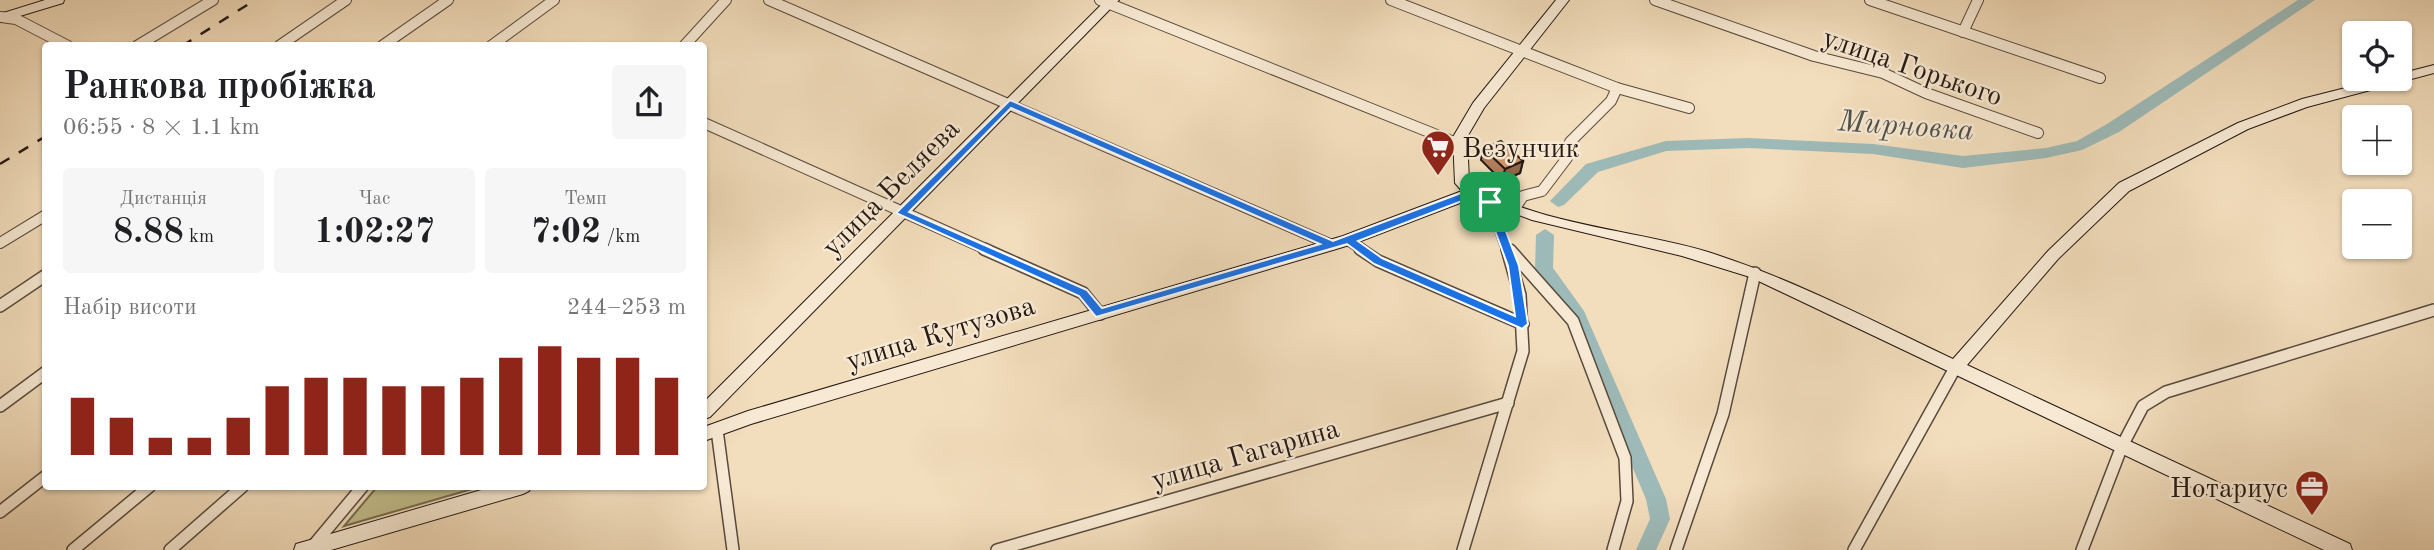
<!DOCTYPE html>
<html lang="uk">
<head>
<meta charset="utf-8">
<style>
  :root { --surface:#fff; --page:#f6f6f6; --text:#202124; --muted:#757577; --accent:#8f2418 }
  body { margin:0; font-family:"Old Standard TT",serif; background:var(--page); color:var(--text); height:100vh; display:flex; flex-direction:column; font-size:26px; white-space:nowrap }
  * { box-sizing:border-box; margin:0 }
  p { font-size:23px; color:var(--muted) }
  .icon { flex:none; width:38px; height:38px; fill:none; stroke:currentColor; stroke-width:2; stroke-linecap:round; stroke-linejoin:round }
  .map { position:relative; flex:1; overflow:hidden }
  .panel { position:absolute; left:42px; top:42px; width:665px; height:448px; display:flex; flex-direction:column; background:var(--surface); border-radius:7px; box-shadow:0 2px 5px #0004 }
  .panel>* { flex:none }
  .fabs { position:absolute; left:2342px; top:21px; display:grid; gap:14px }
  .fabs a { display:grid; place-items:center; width:70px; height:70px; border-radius:7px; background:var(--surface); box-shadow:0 2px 5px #0004; font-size:35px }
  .pin { position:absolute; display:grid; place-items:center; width:60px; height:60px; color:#fff; margin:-30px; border-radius:14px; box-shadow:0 4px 10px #0006 }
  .round { display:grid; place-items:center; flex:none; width:74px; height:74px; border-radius:7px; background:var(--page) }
  .summary { display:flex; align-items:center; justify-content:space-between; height:119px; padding:0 21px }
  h1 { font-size:38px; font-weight:700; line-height:52px }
  .figures { display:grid; grid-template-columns:repeat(3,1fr); gap:10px; height:119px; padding:7px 21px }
  .figures div { display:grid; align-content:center; border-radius:7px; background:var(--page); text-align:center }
  .figures b { font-size:35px; font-weight:700 }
  .figures small { font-size:19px; font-weight:400 }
  .figures p { font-size:19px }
  .chart { height:196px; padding:14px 21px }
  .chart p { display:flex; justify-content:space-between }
  .chart svg { width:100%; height:126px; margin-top:7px; stroke:var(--accent); stroke-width:6 }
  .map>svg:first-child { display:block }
</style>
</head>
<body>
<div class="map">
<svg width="2434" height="550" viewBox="0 0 2434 550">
  <rect width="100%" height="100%" fill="#f2ddbc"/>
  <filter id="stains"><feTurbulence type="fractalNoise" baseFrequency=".00286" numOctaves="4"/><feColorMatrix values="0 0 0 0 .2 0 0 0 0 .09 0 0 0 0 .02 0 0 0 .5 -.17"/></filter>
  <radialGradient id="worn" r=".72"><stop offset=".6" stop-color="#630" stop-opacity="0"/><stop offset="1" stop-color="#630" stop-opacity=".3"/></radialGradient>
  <polygon fill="#c2bf8c" stroke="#746c50" stroke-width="2" points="377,487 377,486 479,487 344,526"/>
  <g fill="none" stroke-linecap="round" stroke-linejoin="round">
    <g fill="#9dbab8" fill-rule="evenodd">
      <polygon points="2298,0 2315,0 2119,132 2082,150 2046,158 1963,168 1873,154 1748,148 1666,151 1598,172 1564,205 1558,207 1550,201 1586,164 1666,141 1748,138 1873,144 1963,156 2046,148 2077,141 2107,124"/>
      <polygon points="1545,229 1554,235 1553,268 1584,311 1666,499 1670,519 1656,550 1636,550 1650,519 1646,499 1567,314 1535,269 1536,235"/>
    </g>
    <g stroke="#584a3e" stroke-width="12">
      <g id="street-far1">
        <polyline points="769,0 1332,245"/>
        <polyline points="1100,0 1459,144"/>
        <polyline points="1391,0 1617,88 1689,108"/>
        <polyline points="1655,0 1814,56 1883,73 1926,93 2038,133"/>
        <polyline points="1870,0 2100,78"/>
        <polyline points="1,17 16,19 68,46"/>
        <polyline points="1963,32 1978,0"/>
        <polyline points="137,46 213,0"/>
        <polyline points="279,46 346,0"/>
        <polyline points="382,46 448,0"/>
        <polyline points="491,46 554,0"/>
        <polyline points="684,46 726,0"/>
        <polyline points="704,123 988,250"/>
        <polyline points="1490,202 1507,250"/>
        <polyline points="1514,210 1523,196 1542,191 1567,158 1570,142 1611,101 1617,88"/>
        <polyline points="1348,240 1363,250"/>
        <polyline points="0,243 46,215"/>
      </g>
    </g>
    <g stroke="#584a3e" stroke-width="14">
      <g id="street">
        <polyline points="984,249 1083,293 1100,314"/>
        <polyline points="1360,249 1378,261 1523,324"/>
        <polyline points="1510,250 1573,321 1625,458 1627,501 1613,550"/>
        <polyline points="0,306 46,275"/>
        <polyline points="0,406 46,372"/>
        <polyline points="717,430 733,550"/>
        <polyline points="0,512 46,476"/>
        <polyline points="313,546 363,486"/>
        <polyline points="73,550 150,486"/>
        <polyline points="170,550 243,486"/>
        <polyline points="997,550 1508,403"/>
        <polyline points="1463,550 1523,351 1520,295 1507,249"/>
        <polyline points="1676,550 1723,414 1755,273"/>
        <polyline points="1854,550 1955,368"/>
        <polyline points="2082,550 2122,446 2143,406 2166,392 2434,310"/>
      </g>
    </g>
    <g stroke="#251914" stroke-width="2">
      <g id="secondary">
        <polygon points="45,0 64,0 63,3 0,22 0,14"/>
        <polygon points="1106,0 1119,0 710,417 704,419 704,402"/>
        <path d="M 1556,0 L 1569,0 L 1484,108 L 1467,137 L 1469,181 C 1527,224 1638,230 1708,252 C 1793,279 1873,321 1953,359 L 2048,251 L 2119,183 L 2238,123 L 2302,99 L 2381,79 L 2399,79 L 2399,74 L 2434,65 L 2434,73 L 2307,107 L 2248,129 L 2129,191 L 2058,259 L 1967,365 L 2350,544 L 2352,550 L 2324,550 L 1750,277 L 1682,256 L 1532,220 L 1473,198 L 1353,244 L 751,424 L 704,441 L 704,427 L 748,411 L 1343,236 L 1462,191 L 1455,183 L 1453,137 L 1473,103 Z"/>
        <polygon points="495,486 532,486 529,491 523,494 331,550 294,550 296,544 303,542"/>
      </g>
    </g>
    <use href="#street-far1" stroke="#f7e9d3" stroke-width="10"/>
    <use href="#street" stroke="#f7e9d3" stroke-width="11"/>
    <use href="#secondary" fill="#f7e9d3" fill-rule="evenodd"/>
    <g stroke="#251914" stroke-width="2.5" stroke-dasharray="11 11" stroke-linecap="butt">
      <polyline points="182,46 255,0"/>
      <polyline points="0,164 46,136"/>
    </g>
  </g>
  <polygon fill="#b37e5c" stroke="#251914" stroke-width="2" points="1483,148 1523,161 1520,173 1502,181 1481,160"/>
  <polygon fill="#92674b" stroke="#251914" stroke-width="2" points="1523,161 1520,173 1502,181 1505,169"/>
  <polygon fill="#d0936b" stroke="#251914" stroke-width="2" points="1501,141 1523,161 1505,169 1483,148"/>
  <path fill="#1a73e8" stroke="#fff" stroke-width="2" fill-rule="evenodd" d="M 1010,100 L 1333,241 L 1469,190 L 1476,190 L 1495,202 L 1519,266 L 1528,324 L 1522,329 L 1518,327 L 1374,264 L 1347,244 L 1096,317 L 1079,296 L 896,213 ZM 1011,108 L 1320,244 L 1102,308 L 1087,290 L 909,212 ZM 1472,197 L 1485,204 L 1508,266 L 1515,316 L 1382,258 L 1358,241 Z"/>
  <defs>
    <g id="supermarket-pin" transform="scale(1.75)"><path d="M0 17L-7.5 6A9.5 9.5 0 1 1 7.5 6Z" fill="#8f2418" stroke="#f7e9d3"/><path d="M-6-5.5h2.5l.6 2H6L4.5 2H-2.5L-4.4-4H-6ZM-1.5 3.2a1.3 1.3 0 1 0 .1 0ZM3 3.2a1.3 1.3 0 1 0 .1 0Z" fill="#fff"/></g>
    <g id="office-pin" transform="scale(1.75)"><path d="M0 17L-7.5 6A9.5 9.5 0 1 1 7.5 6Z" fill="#8f2418" stroke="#f7e9d3"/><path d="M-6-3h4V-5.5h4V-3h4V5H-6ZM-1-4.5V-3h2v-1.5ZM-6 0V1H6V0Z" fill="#fff"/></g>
  </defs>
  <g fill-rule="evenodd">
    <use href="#supermarket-pin" x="1438" y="147"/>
    <use href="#office-pin" x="2312" y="487"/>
  </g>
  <g text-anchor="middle" stroke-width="5" stroke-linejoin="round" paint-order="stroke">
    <g font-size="28" fill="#251914" stroke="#f7e9d3">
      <text transform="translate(1913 66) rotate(19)" y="10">улица Горького</text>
      <text transform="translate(890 187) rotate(-45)" y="10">улица Беляева</text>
      <text transform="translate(940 332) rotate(-17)" y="10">улица Кутузова</text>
      <text transform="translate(1245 453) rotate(-16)" y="10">улица Гагарина</text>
    </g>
    <g font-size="28" fill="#251914" stroke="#f7e9d3" text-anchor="start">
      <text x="1462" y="157">Везунчик</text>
      <text x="2288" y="497" text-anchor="end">Нотариус</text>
    </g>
    <g font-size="30" font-style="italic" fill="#4f514d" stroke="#f7e9d3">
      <text transform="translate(1906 125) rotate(4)" y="10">Мирновка</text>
    </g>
  </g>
  <rect width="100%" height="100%" filter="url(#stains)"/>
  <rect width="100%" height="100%" fill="url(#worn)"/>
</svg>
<div class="fabs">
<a><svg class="icon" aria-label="locate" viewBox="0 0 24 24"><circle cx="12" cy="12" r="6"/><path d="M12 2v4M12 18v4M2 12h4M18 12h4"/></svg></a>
<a>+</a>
<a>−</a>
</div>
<div class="pin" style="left:1490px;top:202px;background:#1e9e55"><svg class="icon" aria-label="arrive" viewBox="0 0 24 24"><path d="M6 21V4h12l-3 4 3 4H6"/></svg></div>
<section class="panel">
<div class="summary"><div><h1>Ранкова пробіжка</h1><p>06:55 · 8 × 1.1 km</p></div><a class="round"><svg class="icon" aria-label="share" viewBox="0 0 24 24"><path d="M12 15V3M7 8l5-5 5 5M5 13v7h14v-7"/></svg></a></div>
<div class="figures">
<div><p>Дистанція</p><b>8.88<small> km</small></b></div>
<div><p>Час</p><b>1:02:27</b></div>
<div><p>Темп</p><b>7:02<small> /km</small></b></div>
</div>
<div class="chart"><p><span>Набір висоти</span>244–253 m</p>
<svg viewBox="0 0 160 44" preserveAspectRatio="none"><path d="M5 44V24M15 44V31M25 44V38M35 44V38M45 44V31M55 44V20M65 44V17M75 44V17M85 44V20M95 44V20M105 44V17M115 44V10M125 44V6M135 44V10M145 44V10M155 44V17"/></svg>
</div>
</section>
</div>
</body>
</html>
